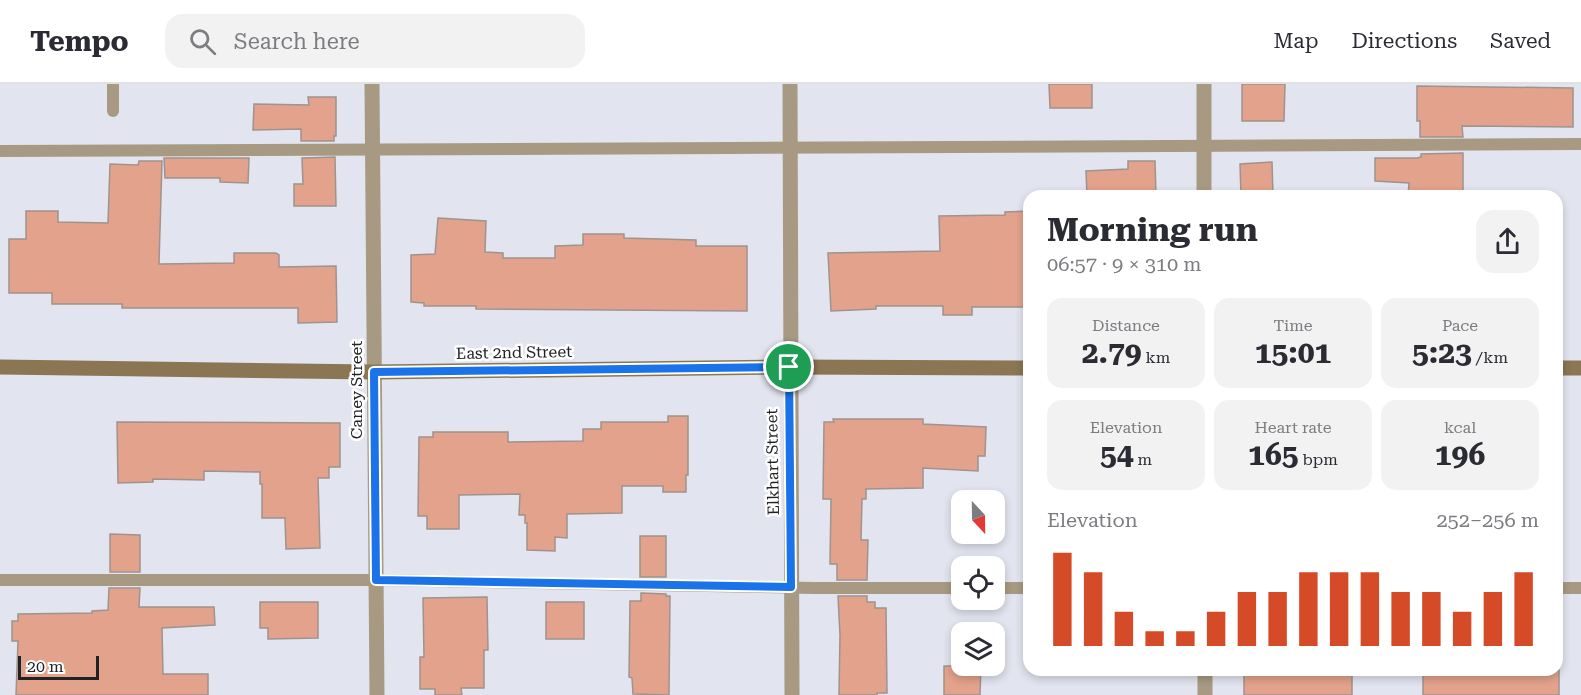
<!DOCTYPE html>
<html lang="en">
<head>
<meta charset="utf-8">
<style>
  :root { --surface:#fff; --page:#f2f2f3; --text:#2b2b33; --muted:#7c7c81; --line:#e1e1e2; --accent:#d54b28 }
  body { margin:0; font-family:"Roboto Serif",serif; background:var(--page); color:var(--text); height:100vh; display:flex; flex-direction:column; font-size:22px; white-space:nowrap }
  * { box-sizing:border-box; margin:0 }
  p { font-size:20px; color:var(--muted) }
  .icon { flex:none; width:33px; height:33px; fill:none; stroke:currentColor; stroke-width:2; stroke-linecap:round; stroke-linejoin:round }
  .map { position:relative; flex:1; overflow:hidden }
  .side { position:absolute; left:1023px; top:106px; width:540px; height:486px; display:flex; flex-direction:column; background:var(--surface); border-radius:18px; box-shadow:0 3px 9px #0003 }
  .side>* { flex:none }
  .needle { width:39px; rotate:158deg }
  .tools { position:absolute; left:951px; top:406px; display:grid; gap:12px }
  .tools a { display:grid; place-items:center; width:54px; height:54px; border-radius:12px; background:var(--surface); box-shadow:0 3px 9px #0003; font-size:30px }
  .scale { position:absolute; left:18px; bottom:15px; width:81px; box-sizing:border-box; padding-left:6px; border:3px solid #212226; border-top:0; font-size:16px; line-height:21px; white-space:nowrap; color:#212226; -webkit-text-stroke:4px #fff; paint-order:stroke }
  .pin { position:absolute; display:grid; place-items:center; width:51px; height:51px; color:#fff; margin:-26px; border:3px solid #fff; border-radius:50%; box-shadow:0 2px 6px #0007 }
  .round { display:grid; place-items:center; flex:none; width:63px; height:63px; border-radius:18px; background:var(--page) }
  .head { display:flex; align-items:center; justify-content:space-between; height:102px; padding:0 24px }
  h1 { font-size:33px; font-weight:700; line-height:45px }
  .stats { display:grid; grid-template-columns:repeat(3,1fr); gap:9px; height:102px; padding:6px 24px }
  .stats div { display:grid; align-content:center; border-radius:15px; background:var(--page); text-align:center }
  .stats b { font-size:30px; font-weight:700 }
  .stats small { font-size:16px; font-weight:400 }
  .stats p { font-size:16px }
  .chart { height:168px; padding:12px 24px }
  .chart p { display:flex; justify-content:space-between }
  .chart svg { width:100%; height:108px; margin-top:6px; stroke:var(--accent); stroke-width:6 }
  header { display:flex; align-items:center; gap:36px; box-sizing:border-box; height:84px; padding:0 30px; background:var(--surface); border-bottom:2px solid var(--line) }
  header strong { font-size:28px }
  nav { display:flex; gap:33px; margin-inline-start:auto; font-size:21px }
  .search { width:420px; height:54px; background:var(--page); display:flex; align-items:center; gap:15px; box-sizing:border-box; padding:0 21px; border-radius:18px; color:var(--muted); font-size:22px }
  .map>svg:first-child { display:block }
</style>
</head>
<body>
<header>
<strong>Tempo</strong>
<div class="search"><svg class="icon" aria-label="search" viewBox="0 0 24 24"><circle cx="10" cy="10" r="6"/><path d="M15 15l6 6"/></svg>Search here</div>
<nav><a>Map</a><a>Directions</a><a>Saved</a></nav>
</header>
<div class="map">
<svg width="1581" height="611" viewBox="0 0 1581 611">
  <rect width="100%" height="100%" fill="#e2e4ef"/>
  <g fill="#e3a28b" stroke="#9f938f" stroke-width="1.5">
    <polygon points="1049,0 1092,0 1092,24 1050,24"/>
    <polygon points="1242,0 1285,0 1284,37 1242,37"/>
    <polygon points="1417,2 1573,4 1573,43 1462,42 1463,53 1420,53 1420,37 1417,37"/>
    <polygon points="308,13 336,13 336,52 334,52 334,57 301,57 301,45 253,46 254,20 309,21"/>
    <polygon points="1463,69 1463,110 1408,112 1409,99 1375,97 1375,74 1417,74 1421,73 1421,70"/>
    <polygon points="335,73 336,122 294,122 294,100 303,100 302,74"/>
    <polygon points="164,74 249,74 248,99 220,98 220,94 165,94"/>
    <polygon points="139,77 162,77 159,180 234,179 234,169 276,169 279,171 279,183 336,182 337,238 298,239 298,224 122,224 122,220 52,220 52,209 9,209 9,155 26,155 26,127 58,127 58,138 108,139 110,80 138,81"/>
    <polygon points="1128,77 1155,77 1156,112 1129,112 1129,109 1087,112 1086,87 1128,85"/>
    <polygon points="1272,78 1273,112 1241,112 1240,80"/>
    <polygon points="1029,127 1029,223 972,223 972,231 943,231 943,222 876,222 876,225 831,227 828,169 940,167 939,132 1005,131 1005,128"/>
    <polygon points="438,134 486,137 485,168 503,169 503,174 555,174 555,162 583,161 583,150 624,150 624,154 696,156 696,162 747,162 747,227 476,225 476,222 424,222 424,219 411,218 411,171 435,170"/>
    <polygon points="668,332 688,332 688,391 686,391 686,408 663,408 663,402 622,402 622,429 567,430 567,454 555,453 555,467 527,466 527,439 525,439 525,431 519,431 520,410 459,411 459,445 427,445 427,432 418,432 419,353 433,353 433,348 508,348 508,358 583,357 583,345 601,345 601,338 668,338"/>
    <polygon points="833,335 923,335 923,340 986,343 985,372 978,372 978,387 923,384 923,404 866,405 866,415 862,415 861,456 868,456 867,496 837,496 837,480 830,480 831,415 823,415 824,338 834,338"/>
    <polygon points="117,338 340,339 340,383 329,383 329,394 318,394 320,464 286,465 285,434 262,434 262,400 260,400 260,388 204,387 204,396 153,395 153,398 118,399"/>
    <polygon points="110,450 140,451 140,488 110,488"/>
    <rect x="640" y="452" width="26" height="41"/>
    <polygon points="109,504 140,504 139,523 214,523 215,541 162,544 163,590 208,590 208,611 16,611 18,557 12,557 12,537 18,537 18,530 92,529 92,527 108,526"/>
    <polygon points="641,509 666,510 666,512 670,512 669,611 633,610 632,594 629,593 630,517 641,517"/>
    <polygon points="838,512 867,512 867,518 875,518 875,524 886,524 887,609 877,609 877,611 839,611 840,551"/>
    <polygon points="487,513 488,566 484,566 484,604 461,604 462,611 435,611 435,605 420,605 420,573 424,573 423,514"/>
    <polygon points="260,518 318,518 318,554 268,555 268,544 260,544"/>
    <rect x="546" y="518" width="38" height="37"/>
    <polygon points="944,582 981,582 980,611 944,611"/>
    <rect x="1244" y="586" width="108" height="25"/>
    <rect x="1423" y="586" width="136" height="25"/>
  </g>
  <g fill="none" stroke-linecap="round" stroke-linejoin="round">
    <g stroke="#a89a82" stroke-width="12">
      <polyline points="113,0 113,27"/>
      <path d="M 0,67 C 527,63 1054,65 1581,60"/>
      <polyline points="0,496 376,496 814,504 962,504"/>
      <polyline points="994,504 1029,504"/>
      <polyline points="1557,504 1581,504"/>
    </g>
    <g stroke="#a89a82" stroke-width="15">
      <polyline points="372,0 377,611"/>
      <polyline points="790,0 792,611"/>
      <polyline points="1204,0 1204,112"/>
      <polyline points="1205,586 1205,611"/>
    </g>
    <g stroke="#8a7652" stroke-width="15">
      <polyline points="0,283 374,288 789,283 1029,284"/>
      <polyline points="1557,284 1581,284"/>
    </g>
  </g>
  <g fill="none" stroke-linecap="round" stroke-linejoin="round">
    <g stroke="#fff" stroke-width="12">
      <polygon id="route" points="789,283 791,503 376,496 374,288"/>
    </g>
    <use href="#route" stroke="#1a73e8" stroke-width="8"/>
  </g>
  <g text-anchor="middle" stroke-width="5" stroke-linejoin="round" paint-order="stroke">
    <g font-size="16" fill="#212226" stroke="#fff">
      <text transform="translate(514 268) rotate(-1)" y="6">East 2nd Street</text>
      <text transform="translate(356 306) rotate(-90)" y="6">Caney Street</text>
      <text transform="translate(772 378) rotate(-91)" y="6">Elkhart Street</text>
    </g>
  </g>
</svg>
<div class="tools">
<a><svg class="needle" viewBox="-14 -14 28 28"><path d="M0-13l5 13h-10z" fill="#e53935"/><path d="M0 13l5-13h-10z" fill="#7c7c81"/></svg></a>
<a><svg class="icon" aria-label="locate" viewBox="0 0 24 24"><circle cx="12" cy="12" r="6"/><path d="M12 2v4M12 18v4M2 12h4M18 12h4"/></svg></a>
<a><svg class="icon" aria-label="layers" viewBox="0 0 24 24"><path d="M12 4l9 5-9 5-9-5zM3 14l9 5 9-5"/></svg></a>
</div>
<div class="scale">20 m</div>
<div class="pin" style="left:789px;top:283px;background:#1e9e55"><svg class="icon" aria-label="arrive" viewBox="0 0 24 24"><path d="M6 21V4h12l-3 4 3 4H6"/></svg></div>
<section class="side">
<div class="head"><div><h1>Morning run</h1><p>06:57 · 9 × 310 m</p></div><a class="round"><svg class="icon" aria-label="share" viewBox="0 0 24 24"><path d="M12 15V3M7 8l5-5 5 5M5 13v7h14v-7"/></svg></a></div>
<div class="stats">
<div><p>Distance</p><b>2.79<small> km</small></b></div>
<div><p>Time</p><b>15:01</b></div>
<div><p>Pace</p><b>5:23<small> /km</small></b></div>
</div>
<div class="stats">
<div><p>Elevation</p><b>54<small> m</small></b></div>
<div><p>Heart rate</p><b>165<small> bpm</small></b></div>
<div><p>kcal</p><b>196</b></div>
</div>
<div class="chart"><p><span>Elevation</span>252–256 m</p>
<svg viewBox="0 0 160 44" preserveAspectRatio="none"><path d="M5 44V6M15 44V14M25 44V30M35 44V38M45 44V38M55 44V30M65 44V22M75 44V22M85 44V14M95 44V14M105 44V14M115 44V22M125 44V22M135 44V30M145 44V22M155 44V14"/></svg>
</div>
</section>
</div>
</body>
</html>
